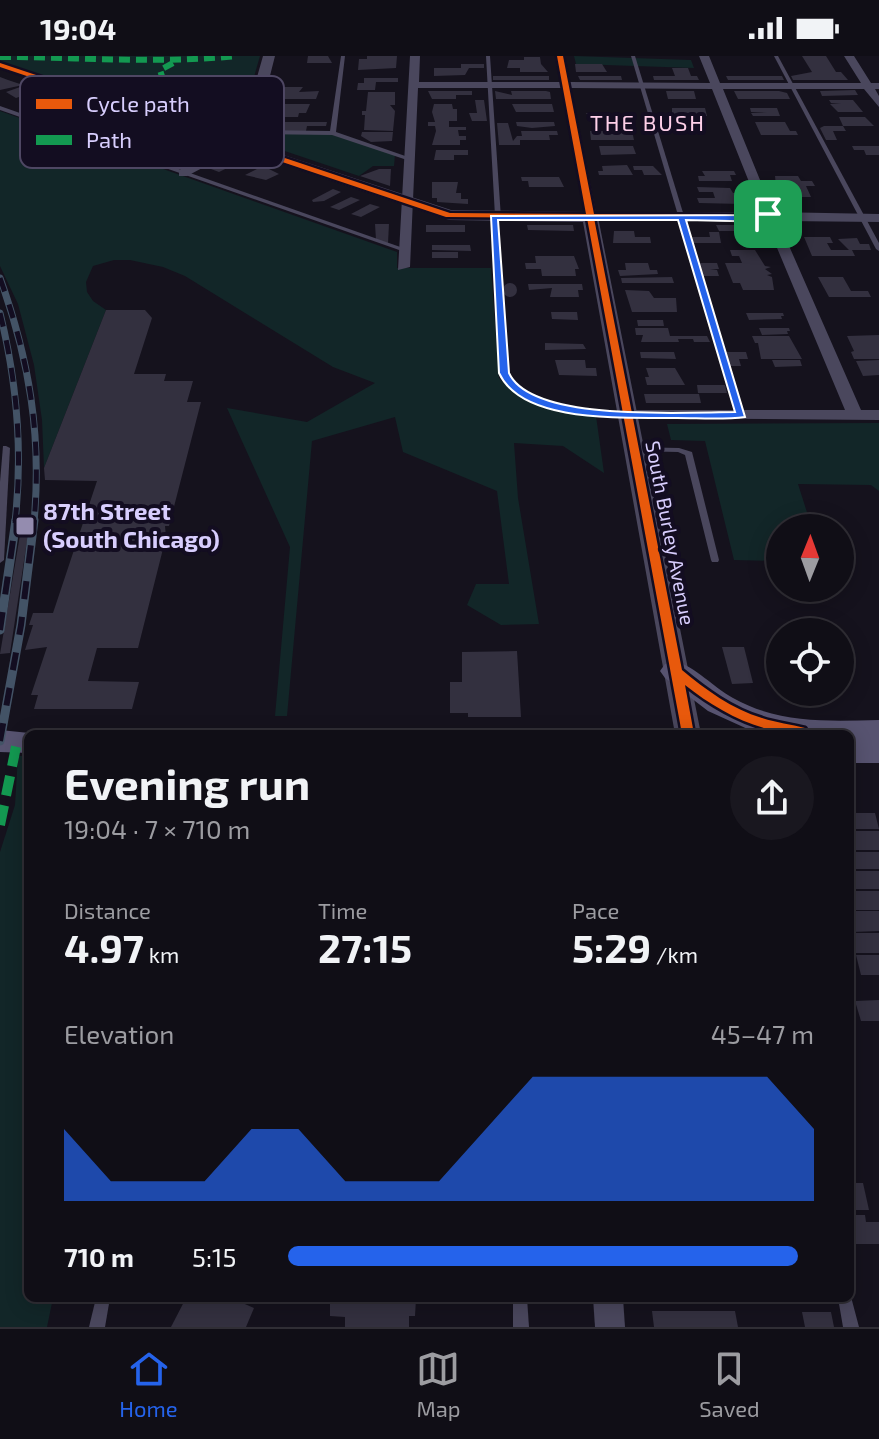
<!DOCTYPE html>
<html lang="en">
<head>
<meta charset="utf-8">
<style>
  :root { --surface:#100e16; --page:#19171f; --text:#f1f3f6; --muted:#9c9ca1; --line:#302e35; --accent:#2563eb }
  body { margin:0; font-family:"Exo 2",sans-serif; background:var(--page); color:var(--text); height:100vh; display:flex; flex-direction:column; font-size:30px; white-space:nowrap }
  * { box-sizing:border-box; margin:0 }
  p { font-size:26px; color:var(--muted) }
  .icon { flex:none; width:44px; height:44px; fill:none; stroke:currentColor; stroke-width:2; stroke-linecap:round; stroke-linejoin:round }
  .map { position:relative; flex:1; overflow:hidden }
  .panel { position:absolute; left:24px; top:674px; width:830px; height:572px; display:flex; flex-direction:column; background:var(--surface); border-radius:12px; box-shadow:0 4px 20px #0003,0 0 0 2px var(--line) }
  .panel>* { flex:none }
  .needle { width:52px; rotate:1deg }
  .controls { position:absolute; left:766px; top:458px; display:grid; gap:16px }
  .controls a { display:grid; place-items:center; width:88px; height:88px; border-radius:50%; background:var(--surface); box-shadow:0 4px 20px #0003,0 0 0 2px var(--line); font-size:40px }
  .pin { position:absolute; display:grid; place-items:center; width:68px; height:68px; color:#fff; margin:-34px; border-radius:16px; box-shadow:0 4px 12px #0006 }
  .round { display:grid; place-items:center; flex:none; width:84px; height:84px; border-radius:42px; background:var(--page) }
  .headline { display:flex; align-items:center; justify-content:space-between; height:136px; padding:0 40px }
  h1 { font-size:44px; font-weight:700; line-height:60px }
  .figures { display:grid; grid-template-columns:repeat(3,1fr); gap:12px; height:136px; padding:8px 40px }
  .figures div { display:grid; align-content:center }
  .figures b { font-size:40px; font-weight:700 }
  .figures small { font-size:22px; font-weight:400 }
  .figures p { font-size:22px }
  .chart { height:224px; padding:16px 40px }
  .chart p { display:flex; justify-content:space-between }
  .chart svg { width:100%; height:144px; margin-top:8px; fill:var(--accent); opacity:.7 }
  ul { padding:0 40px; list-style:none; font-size:26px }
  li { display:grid; grid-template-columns:128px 96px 1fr; align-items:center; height:60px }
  li i { height:20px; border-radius:10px; background:var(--accent) }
  .status { display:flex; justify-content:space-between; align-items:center; height:56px; padding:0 40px; background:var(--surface); direction:ltr }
  .status svg { height:22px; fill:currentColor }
  .tab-bar { display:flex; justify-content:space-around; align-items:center; height:112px; border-top:2px solid var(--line); background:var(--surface); font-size:22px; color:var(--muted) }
  .tab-bar a { display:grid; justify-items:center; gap:4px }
  .tab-bar .active { color:var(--accent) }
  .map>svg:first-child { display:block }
</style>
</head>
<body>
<div class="status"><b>19:04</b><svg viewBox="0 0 49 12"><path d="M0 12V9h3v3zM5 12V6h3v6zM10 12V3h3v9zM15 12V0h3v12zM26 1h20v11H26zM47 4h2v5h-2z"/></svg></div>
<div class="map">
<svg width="879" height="1271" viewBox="0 0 879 1271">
  <rect width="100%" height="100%" fill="#15121d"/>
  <g fill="#122628">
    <polygon points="0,0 260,0 237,80 232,81 0,6"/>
    <polygon points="574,0 691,4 694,12 576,8"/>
    <path d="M 0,55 L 397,196 L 397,212 L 491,212 L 499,322 C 522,348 562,359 596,360 L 604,417 L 563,390 L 514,387 L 518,442 L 539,568 L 501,569 L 467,549 L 476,528 L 509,528 L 497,435 L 403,396 L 395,361 L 312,385 L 287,660 L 275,660 L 290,491 L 227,352 L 307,366 L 375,327 L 333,311 L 185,220 L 163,211 L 130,204 L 114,204 L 93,210 L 86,226 L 87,236 L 93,245 L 106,254 L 44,412 L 42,364 L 34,309 L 18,248 L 0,210 Z"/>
    <polygon points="266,78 330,78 395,99 394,110 373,110 359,120 264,88"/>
    <polygon points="879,367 879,435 871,429 798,428 812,472 780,472 780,505 734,504 705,385 671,384 667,368"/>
    <polygon points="18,700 28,700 28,1242 53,1242 47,1271 0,1271 0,796 15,749"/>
  </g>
  <g fill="#33303f">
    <polygon points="308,0 328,0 332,7 307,7"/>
    <polygon points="367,0 397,0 396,12 358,14 359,3 367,3"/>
    <polygon points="802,0 826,0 836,16 841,16 848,24 793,24 791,20 812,16"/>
    <polygon points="524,1 540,1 541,8 548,16 520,16 520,12 507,12 509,4 524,4"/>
    <polygon points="461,8 484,8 484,12 469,12 465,19 434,20 434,12 461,12"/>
    <polygon points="575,8 602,8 607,16 576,16"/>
    <polygon points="672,12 688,12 691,20 697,20 699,24 654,24 653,20 675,20"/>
    <rect x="493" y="20" width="56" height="4"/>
    <polygon points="578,20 621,20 622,24 580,24"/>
    <polygon points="726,20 782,20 784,24 728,24"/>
    <polygon points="0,21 8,24 23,29 0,34"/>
    <polygon points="364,22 398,22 398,26 376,26 375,34 357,34 358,27 364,27"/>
    <polygon points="23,30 39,34 16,42 6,36"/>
    <polygon points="282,31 303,31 299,36 319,35 316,43 281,43"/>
    <polygon points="855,34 858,39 822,40 820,35"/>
    <polygon points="428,35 472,35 472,39 456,39 456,43 432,43"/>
    <polygon points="495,35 512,39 511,35 546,35 550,36 551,43 496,43"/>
    <polygon points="666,35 694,35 696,43 668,43"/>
    <polygon points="734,35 779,35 787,37 790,43 738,43"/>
    <polygon points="368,36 395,36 395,49 390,49 395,55 393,75 364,74 365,59 362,59 362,55 366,55"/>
    <polygon points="475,44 484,44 487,65 472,65 469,57 477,57"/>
    <polygon points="829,44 853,44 863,56 838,56 830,48 841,47 831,47"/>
    <polygon points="276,48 310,48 306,57 299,57 298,61 274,61"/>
    <polygon points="434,48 452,48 453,53 457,53 457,65 449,65 449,71 466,71 466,74 458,74 459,80 466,80 466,84 460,84 460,89 432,89 436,75 435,70 428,70 428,66 435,66 432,56"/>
    <polygon points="512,48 552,48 554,56 516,56"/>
    <polygon points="672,52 705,52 707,60 672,60"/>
    <polygon points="750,52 777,52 780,60 753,60 751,57 767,56 751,56"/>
    <polygon points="586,57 608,57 611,64 591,64"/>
    <polygon points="839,61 865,61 874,70 843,70"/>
    <polygon points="272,66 327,66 326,70 307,70 306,75 270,75"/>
    <polygon points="516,66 554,66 555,70 532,72 517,70"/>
    <polygon points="755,66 785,66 790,75 796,75 798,79 761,79"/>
    <polygon points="497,67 508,67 513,85 517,80 522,80 521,75 557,75 558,79 549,79 550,84 520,84 520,89 499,89"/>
    <polygon points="824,70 843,70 846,75 833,75 837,84 826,84 820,72"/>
    <polygon points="590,75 632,75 634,84 591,84"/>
    <polygon points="362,76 393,76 392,85 371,86 361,80"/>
    <polygon points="599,90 633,90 636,98 601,99"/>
    <polygon points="852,90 879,90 879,99 866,99 864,94 854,94"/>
    <polygon points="436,94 468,94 468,99 454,99 454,104 434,104"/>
    <polygon points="239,99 248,102 219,116 211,113"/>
    <polygon points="627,109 633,119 599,119 598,115 603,115 602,110"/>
    <polygon points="263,110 279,118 266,124 245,119"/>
    <polygon points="633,110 653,110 662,119 644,119 642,114 634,114"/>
    <polygon points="379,113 391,113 390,130 360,120"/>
    <polygon points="702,115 734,115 736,119 730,119 732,125 699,125 698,120 705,120"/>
    <polygon points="775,120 798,120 801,125 812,125 815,130 806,130 811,141 793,141 790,136 783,136 781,130 776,130"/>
    <polygon points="521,121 559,121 564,131 529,131 528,125 522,125"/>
    <polygon points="432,126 458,126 456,137 461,137 461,143 468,143 468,148 437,146 437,142 432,142"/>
    <polygon points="697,131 730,132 733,137 742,137 742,148 699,147 697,142 715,142 713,136 699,136"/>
    <polygon points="333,133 341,136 324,145 313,146 312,144"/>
    <polygon points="351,141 360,144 339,154 330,151"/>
    <polygon points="370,148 380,151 361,161 351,158"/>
    <polygon points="375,168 389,168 388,187 376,184"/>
    <rect x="426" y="169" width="39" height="7"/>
    <polygon points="527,169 573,169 574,175 528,174"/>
    <polygon points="716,169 755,169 757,175 719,175"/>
    <polygon points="614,175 634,175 635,181 650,181 651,187 613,187"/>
    <polygon points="709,176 719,176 721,187 693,187 692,181 710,181"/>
    <polygon points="804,181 830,181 833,187 827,187 831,194 852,194 855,200 812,200"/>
    <polygon points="857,182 860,188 869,188 871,194 849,194 838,183"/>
    <polygon points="432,189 470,189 471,195 432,194"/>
    <polygon points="730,194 755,194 765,210 771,211 765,213 772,218 767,219 772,221 774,234 743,234 740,227 733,227 725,207 742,207 739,200 732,200"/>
    <rect x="432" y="196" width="26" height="6"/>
    <polygon points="535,200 574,200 579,213 575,213 576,220 542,220 541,213 526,213 525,207 536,207"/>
    <polygon points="625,207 648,207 650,214 657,214 658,218 620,220 618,214 626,214"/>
    <polygon points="698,207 717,207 719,213 710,213 717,214 719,220 703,220"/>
    <polygon points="672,221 674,227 622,227 621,222"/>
    <polygon points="818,221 843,221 851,235 868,235 871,241 829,241"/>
    <circle cx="510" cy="234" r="7"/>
    <polygon points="528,228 582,228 583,234 578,234 579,241 550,241 552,232 529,234"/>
    <polygon points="625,234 649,235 654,242 676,242 677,256 632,256"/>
    <polygon points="106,254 145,254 152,262 134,318 166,318 164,325 193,325 187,346 201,346 169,470 165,470 166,481 138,592 97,592 88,625 139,626 132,653 34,653 38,639 31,639 47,591 25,594 33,569 29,569 33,557 53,557 97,425 45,424 44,412"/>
    <polygon points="551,256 577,256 578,264 552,263"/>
    <polygon points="746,257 783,257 784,260 781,260 782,263 749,264"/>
    <polygon points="637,264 663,264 664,270 638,270"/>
    <polygon points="635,272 668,272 670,280 707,280 710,286 694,286 693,283 678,283 679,286 641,286 643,279 636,279"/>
    <polygon points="759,272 789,272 790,275 787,275 788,278 762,279"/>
    <polygon points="879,279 879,303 854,303 851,296 854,295 847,280"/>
    <polygon points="752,280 789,280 802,303 761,303 758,287 755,287"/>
    <polygon points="545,287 583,288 586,293 545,294"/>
    <polygon points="640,296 674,296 676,303 641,302"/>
    <polygon points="725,296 746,296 748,303 739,303 741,310 730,310"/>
    <polygon points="555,304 585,304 586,312 596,312 597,320 559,319"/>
    <polygon points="772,304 800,304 802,310 775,311"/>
    <polygon points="879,304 879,319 863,320 856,305"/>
    <polygon points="646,312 675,312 685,329 647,329 645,321 649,321"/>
    <polygon points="697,329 725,329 727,337 698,337"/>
    <polygon points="644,338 699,338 701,347 646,347"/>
    <polygon points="29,472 10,597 0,598 21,473"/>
    <polygon points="722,591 744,591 753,627 732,628"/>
    <polygon points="517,595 521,661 468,661 468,657 450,657 450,626 462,626 462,596"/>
    <polygon points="850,757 875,757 879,773 850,773"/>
    <rect x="850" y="775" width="29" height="19"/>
    <rect x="850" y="796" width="29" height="17"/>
    <rect x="850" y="815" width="29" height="18"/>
    <rect x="850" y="835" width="29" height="19"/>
    <polygon points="850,855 879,855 879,875 852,876"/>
    <polygon points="851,877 879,877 879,897 856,897"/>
    <polygon points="856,899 879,899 879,919 861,919"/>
    <polygon points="879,944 879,965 861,965 855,945"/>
    <polygon points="850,1127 863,1127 869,1154 850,1154"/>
    <polygon points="850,1159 865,1159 866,1166 879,1166 879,1188 850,1188"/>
    <polygon points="186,1242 231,1242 254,1252 246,1271 171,1271"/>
    <polygon points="347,1242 416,1243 415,1260 409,1260 409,1271 345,1271 345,1261 330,1260 330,1245"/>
    <polygon points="652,1255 735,1255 738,1271 654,1271"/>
    <polygon points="802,1256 831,1256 834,1271 805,1271"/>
  </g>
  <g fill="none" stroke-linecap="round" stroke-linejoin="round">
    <g fill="#4a475d" fill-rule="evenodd">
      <polygon points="341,0 345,0 336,76 411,102 411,104 407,104 332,79 249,78 246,76 249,74 330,75"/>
      <path d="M 486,0 L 490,0 L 501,162 L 497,164 L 508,317 C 534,354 585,355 627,357 L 631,359 L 630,361 C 599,363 549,357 522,340 C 513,334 507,326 500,317 L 491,162 L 495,160 Z"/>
      <polygon points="631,0 635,0 745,359 744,361 741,361 737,359"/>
      <polygon points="774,0 778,0 879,187 879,195 876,193"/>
      <polygon points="0,50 406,193 407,194 402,195 0,54"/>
      <polygon points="3,390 6,390 10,392 4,504 0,507 0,426"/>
      <polygon points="630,391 679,392 692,396 719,504 718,506 712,506 711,504 685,399 678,396 633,395 629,393"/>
      <polygon points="850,1237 859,1271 843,1271 838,1242 850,1242"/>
      <polygon points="96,1242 110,1242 105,1271 89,1271"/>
      <polygon points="513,1242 527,1242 529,1271 513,1271"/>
    </g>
    <g fill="#4a475d" fill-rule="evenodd">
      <path d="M 410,0 L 420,0 L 419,26 L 560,26 L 555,0 L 565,0 L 570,26 L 710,27 L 699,0 L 709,0 L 720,27 L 861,27 L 844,0 L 854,0 L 871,27 L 879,27 L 879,33 L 875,33 L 879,40 L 879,51 L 864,33 L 723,33 L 773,156 L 879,158 L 879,166 L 783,165 L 779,167 L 861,354 L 879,354 L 879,364 L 621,362 L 619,359 L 627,354 L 845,354 L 767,168 L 759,165 L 586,164 L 561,32 L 418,32 L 410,211 L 398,214 ZM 571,32 L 712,33 L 761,156 L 596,157 Z"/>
      <polygon points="0,6 244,87 246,89 187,120 179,120 179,114 230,89 0,12"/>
      <polygon points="593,1242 623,1242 625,1271 595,1271"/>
    </g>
    <polygon fill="#4a475d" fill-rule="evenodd" points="263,0 275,0 254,83 250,88 451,154 590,156 598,161 701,678 675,678 583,166 449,164 235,92 233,89 240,81"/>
    <g fill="#575370" fill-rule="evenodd">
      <path d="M 675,605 C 696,611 713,631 733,642 C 779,668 828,665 879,664 L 879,707 L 850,707 L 850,678 L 763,678 L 752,675 L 708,655 L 665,622 L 660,615 L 665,608 Z"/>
      <polygon points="0,674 39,678 28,678 28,697 0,696"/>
    </g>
    <g stroke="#435366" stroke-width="7">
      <g id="rail-far1">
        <path d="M 0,222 C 29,303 42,379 34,466"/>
        <path d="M 0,257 C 17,326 23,395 15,466"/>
      </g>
    </g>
    <g stroke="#435366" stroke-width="9">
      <g id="rail">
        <polyline points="0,574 16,464"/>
        <polyline points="0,685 21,569 34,464"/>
      </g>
    </g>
    <use href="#rail-far1" stroke="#130d21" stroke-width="5" stroke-dasharray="14" stroke-linecap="butt"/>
    <use href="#rail" stroke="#130d21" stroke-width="6" stroke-dasharray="18" stroke-linecap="butt"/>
    <g stroke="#139951" stroke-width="6" stroke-dasharray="11 6" stroke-linecap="butt">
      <path d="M 0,1 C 79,1 158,8 237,0"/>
      <polyline points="149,53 157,48 166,33 160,14 173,7"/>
    </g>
    <polyline stroke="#139951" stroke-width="10" stroke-dasharray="20 10" stroke-linecap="butt" points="0,769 17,686"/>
    <g stroke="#130d21" stroke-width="5">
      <path id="cycleway" d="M 557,0 L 563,0 L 594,158 L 755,159 L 768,156 L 783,162 L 772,168 L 758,162 L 594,162 L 682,614 C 706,634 732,653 762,662 C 777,667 791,668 805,672 L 807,675 L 805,678 C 760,678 719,656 685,629 L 694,678 L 682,678 L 587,162 L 446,161 L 0,11 L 0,7 L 450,157 L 586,158 Z"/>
    </g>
    <use href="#cycleway" fill="#e8590c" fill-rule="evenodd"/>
  </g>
  <path fill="#2563eb" stroke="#fff" stroke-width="2" fill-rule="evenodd" d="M 768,156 L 783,163 L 779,166 L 686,164 L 745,361 C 723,364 699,362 677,362 C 629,361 523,369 499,317 L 491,160 L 760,159 ZM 498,164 L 678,164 L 735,356 C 686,356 532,367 509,317 Z"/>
  <rect fill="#948caf" stroke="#130d21" stroke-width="3" x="15" y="460" width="20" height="20" rx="4"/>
  <g text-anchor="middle" stroke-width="8" stroke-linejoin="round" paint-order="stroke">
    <g font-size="20" fill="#d8cefe" stroke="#130d21">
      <text transform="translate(670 477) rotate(79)" y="7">South Burley Avenue</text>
    </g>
    <g font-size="22" letter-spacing="2" fill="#fed0e9" stroke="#130d21">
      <text x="648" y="75">THE BUSH</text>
    </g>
    <g font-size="24" font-weight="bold" fill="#d8cefe" stroke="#130d21" text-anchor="start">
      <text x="43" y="464">87th Street<tspan x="43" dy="28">(South Chicago)</tspan></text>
    </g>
  </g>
  <rect x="20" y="20" width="264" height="92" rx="12" fill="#130d21" stroke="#4e4763" stroke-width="2"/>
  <rect x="36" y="43" width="36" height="10" fill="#e8590c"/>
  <rect x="36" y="79" width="36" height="10" fill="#139951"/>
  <g font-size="22" fill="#d8cefe">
    <text x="86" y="56">Cycle path</text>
    <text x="86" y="92">Path</text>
  </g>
</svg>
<div class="controls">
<a><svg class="needle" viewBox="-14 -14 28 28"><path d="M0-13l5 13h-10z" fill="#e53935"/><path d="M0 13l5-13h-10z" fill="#9c9ca1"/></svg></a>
<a><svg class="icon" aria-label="locate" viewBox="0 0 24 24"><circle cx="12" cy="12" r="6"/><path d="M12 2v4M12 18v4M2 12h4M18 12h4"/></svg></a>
</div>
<div class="pin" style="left:768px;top:158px;background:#1e9e55"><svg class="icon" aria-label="arrive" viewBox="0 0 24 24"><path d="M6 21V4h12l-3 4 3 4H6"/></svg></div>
<section class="panel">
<div class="headline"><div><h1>Evening run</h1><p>19:04 · 7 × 710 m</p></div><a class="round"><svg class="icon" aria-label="share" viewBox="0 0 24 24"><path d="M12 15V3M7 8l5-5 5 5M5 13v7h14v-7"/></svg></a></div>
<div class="figures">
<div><p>Distance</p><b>4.97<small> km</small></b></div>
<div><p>Time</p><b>27:15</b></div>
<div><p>Pace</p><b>5:29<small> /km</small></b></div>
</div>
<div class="chart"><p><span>Elevation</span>45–47 m</p>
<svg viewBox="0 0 160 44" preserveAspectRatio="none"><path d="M0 44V22L10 38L20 38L30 38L40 22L50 22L60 38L70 38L80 38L90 22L100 6L110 6L120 6L130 6L140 6L150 6L160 22V44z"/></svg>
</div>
<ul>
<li><b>710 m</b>5:15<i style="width:97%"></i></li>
</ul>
</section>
</div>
<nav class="tab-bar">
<a class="active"><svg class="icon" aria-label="home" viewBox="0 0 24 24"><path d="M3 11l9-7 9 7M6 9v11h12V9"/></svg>Home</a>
<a><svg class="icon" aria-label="map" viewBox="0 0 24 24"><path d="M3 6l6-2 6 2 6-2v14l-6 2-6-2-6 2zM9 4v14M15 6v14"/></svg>Map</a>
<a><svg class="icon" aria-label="saved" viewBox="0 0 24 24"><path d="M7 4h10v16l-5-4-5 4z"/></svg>Saved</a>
</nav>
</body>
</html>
